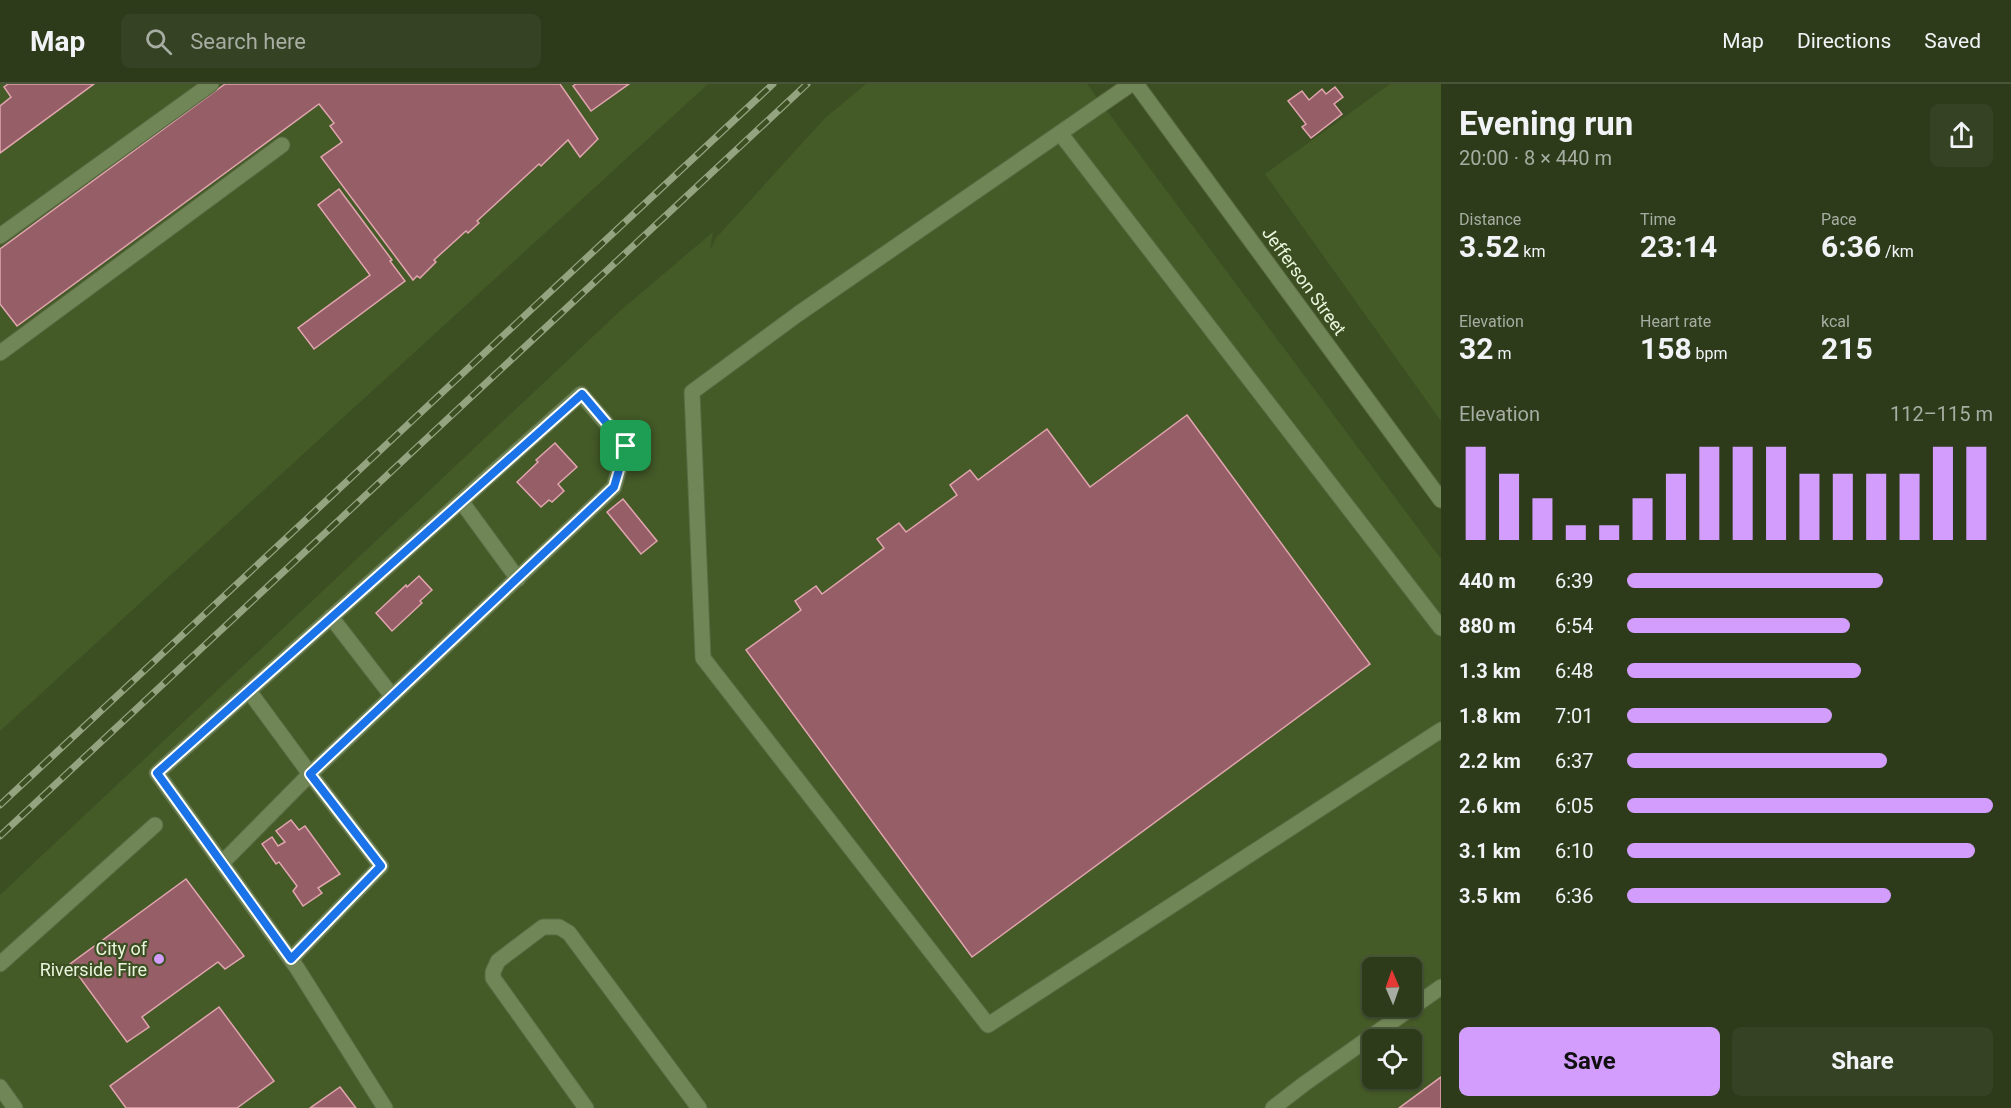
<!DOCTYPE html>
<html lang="en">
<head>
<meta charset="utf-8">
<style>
  :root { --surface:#2d3b1a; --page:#354223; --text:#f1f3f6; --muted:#a7ada2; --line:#485539; --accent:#d29dfd }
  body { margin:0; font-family:Roboto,sans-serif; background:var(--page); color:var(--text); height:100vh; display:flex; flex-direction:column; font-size:22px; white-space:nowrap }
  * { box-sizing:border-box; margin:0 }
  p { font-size:20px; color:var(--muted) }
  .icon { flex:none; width:33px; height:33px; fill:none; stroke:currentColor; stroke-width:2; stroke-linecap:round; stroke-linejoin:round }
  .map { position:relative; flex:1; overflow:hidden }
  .details { display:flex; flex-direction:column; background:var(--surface); width:570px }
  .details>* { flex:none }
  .needle { width:39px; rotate:358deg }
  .controls { position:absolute; left:1362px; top:873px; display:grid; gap:12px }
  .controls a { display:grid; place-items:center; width:60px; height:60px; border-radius:9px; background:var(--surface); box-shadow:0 2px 4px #0004,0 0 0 2px var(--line); font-size:30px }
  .pin { position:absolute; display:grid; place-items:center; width:51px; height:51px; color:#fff; margin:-26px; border-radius:12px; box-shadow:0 3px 9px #0006 }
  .round { display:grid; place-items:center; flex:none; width:63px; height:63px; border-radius:9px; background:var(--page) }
  .summary { display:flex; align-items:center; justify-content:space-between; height:102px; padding:0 18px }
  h1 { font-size:33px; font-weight:700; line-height:45px }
  .metrics { display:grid; grid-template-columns:repeat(3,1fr); gap:9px; height:102px; padding:6px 18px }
  .metrics div { display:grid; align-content:center }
  .metrics b { font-size:30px; font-weight:700 }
  .metrics small { font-size:16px; font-weight:400 }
  .metrics p { font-size:16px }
  .chart { height:168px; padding:12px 18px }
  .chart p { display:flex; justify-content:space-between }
  .chart svg { width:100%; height:108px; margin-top:6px; stroke:var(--accent); stroke-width:6 }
  .primary-button { display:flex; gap:12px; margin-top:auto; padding:12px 18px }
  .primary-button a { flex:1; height:69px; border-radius:9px; background:var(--accent); color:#111; font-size:24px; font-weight:700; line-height:69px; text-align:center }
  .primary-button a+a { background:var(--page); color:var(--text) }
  ul { padding:0 18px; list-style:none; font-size:20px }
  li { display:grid; grid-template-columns:96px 72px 1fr; align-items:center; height:45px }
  li i { height:15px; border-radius:8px; background:var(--accent) }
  header { display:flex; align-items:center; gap:36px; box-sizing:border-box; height:84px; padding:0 30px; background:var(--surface); border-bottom:2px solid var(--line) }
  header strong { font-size:28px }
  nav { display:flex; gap:33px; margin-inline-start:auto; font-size:21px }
  .search { width:420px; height:54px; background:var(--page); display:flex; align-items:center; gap:15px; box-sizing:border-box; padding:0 21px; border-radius:9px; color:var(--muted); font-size:22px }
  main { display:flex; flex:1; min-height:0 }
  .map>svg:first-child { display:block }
</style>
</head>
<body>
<header>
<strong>Map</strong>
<div class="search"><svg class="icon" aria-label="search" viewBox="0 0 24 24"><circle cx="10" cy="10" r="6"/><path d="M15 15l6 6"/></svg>Search here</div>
<nav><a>Map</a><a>Directions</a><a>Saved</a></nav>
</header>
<main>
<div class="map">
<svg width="1441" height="1024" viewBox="0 0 1441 1024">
  <rect width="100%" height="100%" fill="#3c4f22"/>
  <g fill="#445a27" fill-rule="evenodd">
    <polygon points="0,0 708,0 0,647"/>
    <path d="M 866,0 L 1087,0 L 1441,475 L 1441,1024 L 0,1024 L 0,811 L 620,227 L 713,148 L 710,166 L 716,154 L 825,34 ZM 1372,884 L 1412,884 L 1412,922 L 1372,922 ZM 1372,956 L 1412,956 L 1412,994 L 1372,994 Z"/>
    <polygon points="1390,0 1441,0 1441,337 1265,90"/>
  </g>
  <g fill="#965f68" stroke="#e1a5ae" stroke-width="1.5">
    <polygon points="8,0 94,0 0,69 0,22 11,13 4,3"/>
    <polygon points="225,0 560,0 598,55 580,73 568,56 541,82 539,80 477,137 479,139 468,149 466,147 434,176 436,178 420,194 417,192 413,196 321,73 342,58 330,42 334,39 319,20 17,242 0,220 0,165"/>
    <polygon points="576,0 629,0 591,27 573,2"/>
    <polygon points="1335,3 1343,13 1334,20 1342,30 1311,54 1302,43 1306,40 1288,17 1302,7 1309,16 1322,5 1326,10"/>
    <polygon points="339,105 392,176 390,177 405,197 314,265 298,244 370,191 318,121"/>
    <polygon points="1187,331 1370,580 972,873 746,566 801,526 795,517 816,502 822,510 884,464 877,455 899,439 906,448 957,411 950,401 970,386 978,396 1047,345 1090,403"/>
    <polygon points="555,359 577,383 558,400 564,407 552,418 549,416 541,423 517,398 538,378 536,376"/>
    <polygon points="623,415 657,457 641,470 607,428"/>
    <polygon points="419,492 432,506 420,517 422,519 392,547 376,529 406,501 407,503"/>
    <polygon points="291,736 299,746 305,742 340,790 318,804 322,809 303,822 293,807 297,802 279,778 276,780 262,760 272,753 278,762 285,758 276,747"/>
    <polygon points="186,795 244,872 225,885 218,878 142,933 149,943 127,958 70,880"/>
    <polygon points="219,923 274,997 237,1024 126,1024 110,1002"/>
    <polygon points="1441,993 1441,1024 1399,1024"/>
    <polygon points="340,1003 356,1024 310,1024"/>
  </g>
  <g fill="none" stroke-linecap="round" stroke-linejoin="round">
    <g stroke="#5a6a42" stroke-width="17">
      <g id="minor">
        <polyline points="1131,0 798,230 692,308 703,574 988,941 1441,646"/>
        <polyline points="1136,0 1441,416"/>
        <polyline points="1060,49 1441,544"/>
        <polyline points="0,152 211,0"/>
        <polyline points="0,269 282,61"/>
        <polyline points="461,417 518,495"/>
        <polyline points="331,533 392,612"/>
        <polyline points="249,607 310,690 614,403 626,362 581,310 157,689 297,884 385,1024"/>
        <polyline points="222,779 310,690 381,782 291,875"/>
        <polyline points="0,880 155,741"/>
        <polyline points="0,1003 15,1024"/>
        <polyline points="586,1024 493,894 493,888 498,877 543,843 559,843 569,849 699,1024"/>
        <polyline points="1273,1024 1304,1000 1441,903"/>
      </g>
    </g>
    <use href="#minor" stroke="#708657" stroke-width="15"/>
    <g stroke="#94a380" stroke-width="7">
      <g id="rail">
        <polyline points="0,721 773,0"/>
        <polyline points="0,752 807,0"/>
      </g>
    </g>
    <use href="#rail" stroke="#3c4f22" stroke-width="4.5" stroke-dasharray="14" stroke-linecap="butt"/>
  </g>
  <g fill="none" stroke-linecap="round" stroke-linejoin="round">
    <g stroke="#fff" stroke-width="12">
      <polygon id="route" points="582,310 626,362 614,403 310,690 381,782 291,875 157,689"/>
    </g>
    <use href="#route" stroke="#1a73e8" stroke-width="8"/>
  </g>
  <circle fill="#d29dfd" stroke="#3c4f22" stroke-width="2" cx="159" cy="875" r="6"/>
  <g text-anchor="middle" stroke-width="4.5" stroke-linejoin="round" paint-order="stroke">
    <g font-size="18" fill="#e9f5dc" stroke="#3c4f22">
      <text transform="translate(1304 197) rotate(54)" y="6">Jefferson Street</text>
    </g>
    <g font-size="18" fill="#e9f5dc" stroke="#3c4f22" text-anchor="end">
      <text x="147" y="871">City of<tspan x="147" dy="21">Riverside Fire</tspan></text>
    </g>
  </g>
</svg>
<div class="controls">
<a><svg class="needle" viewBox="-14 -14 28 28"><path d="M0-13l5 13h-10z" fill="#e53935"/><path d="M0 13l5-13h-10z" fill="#a7ada2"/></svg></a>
<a><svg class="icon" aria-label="locate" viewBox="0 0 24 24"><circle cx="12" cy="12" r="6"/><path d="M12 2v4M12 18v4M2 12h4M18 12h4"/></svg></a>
</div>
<div class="pin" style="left:626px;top:362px;background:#1e9e55"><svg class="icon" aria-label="arrive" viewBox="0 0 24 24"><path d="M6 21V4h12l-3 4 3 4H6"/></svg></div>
</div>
<section class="details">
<div class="summary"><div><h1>Evening run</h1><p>20:00 · 8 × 440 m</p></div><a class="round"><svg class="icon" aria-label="share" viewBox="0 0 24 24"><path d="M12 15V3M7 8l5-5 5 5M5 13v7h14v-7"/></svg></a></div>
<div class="metrics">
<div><p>Distance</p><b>3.52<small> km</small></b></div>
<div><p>Time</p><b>23:14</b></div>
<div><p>Pace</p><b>6:36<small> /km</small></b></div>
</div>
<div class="metrics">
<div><p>Elevation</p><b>32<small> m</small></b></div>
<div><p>Heart rate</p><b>158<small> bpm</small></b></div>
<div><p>kcal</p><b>215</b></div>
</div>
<div class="chart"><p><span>Elevation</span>112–115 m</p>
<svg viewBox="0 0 160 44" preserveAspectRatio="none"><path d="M5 44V6M15 44V17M25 44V27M35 44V38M45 44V38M55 44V27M65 44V17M75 44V6M85 44V6M95 44V6M105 44V17M115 44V17M125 44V17M135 44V17M145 44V6M155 44V6"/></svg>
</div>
<ul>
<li><b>440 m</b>6:39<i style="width:70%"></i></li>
<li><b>880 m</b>6:54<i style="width:61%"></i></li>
<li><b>1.3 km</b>6:48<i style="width:64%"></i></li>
<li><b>1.8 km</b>7:01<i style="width:56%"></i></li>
<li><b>2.2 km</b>6:37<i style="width:71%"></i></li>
<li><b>2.6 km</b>6:05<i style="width:100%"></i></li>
<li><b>3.1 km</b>6:10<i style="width:95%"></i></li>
<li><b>3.5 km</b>6:36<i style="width:72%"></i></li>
</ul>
<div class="primary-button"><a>Save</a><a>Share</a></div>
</section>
</main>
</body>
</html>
